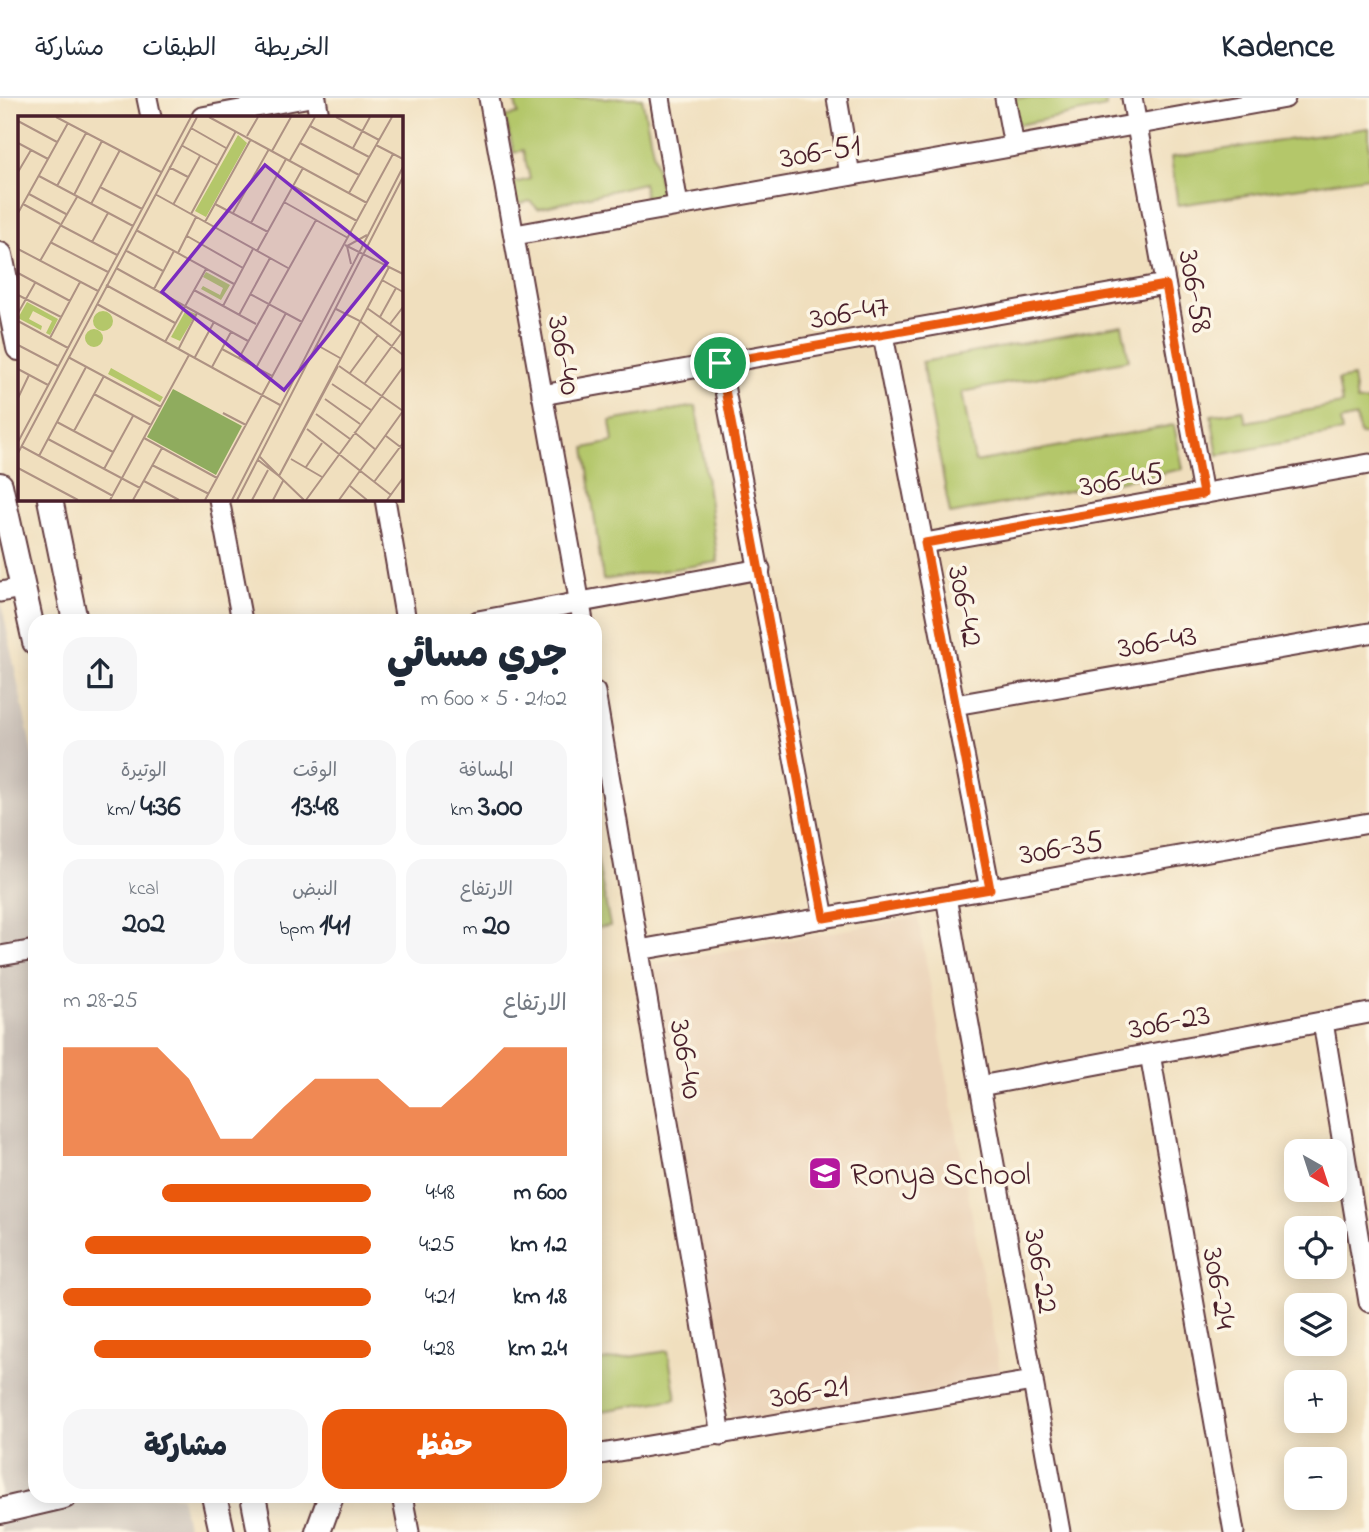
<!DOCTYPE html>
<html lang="ar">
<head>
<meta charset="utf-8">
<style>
  :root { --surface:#fff; --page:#f6f6f7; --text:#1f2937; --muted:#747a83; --line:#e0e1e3; --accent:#ea580c }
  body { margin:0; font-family:"Indie Flower","Playpen Sans Arabic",sans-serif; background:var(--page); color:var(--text); direction:rtl; height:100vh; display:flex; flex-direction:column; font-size:26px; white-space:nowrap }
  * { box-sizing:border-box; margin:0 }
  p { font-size:23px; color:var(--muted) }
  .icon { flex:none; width:38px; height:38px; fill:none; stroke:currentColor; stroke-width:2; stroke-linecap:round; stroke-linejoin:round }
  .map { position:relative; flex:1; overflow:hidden; direction:ltr }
  .details { position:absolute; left:28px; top:516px; width:574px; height:889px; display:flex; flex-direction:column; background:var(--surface); border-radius:21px; box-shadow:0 4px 18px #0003; direction:rtl }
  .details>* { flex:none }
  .needle { width:46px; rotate:141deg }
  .buttons { position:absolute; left:1284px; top:1041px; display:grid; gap:14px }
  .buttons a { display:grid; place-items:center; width:63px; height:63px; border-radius:14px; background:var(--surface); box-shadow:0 4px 18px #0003; font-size:35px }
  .pin { position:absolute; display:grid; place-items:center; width:60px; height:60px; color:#fff; margin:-30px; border:4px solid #fff; border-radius:50%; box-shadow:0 2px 7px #0007 }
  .round { display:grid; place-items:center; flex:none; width:74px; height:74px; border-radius:21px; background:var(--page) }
  .summary { display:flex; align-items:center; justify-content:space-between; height:119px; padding:0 35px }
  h1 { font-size:38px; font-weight:800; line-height:52px }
  .metrics { display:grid; grid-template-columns:repeat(3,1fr); gap:10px; height:119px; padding:7px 35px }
  .metrics div { display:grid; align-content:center; border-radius:18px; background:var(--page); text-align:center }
  .metrics b { font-size:30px; font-weight:800 }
  .metrics small { font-size:19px; font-weight:400 }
  .metrics p { font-size:19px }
  .chart { height:196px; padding:14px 35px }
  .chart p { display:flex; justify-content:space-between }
  .chart svg { width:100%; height:126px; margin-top:7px; fill:var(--accent); opacity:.7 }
  .primary-button { display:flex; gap:14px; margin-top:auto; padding:14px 35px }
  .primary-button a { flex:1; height:80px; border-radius:21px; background:var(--accent); color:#fff; font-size:28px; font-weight:800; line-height:80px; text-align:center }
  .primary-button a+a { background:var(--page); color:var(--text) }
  ul { padding:0 35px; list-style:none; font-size:23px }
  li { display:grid; grid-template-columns:112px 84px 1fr; align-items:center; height:52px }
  li i { height:18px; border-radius:9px; background:var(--accent) }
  header { display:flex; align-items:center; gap:42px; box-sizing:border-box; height:98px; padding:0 35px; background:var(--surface); border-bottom:2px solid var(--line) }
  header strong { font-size:33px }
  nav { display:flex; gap:38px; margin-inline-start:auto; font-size:24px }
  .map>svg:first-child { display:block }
</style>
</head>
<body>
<header>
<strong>Kadence</strong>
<nav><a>الخريطة</a><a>الطبقات</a><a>مشاركة</a></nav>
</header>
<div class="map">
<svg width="1369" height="1434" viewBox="0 0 1369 1434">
  <rect width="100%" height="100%" fill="#fcf5e5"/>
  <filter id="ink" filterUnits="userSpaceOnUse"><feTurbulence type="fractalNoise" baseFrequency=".0143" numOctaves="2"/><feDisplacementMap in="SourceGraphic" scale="14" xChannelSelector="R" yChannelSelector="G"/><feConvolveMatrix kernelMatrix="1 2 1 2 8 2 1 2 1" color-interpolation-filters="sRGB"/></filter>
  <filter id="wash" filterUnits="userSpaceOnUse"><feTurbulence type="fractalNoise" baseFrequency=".00686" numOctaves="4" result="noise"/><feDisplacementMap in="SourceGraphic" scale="28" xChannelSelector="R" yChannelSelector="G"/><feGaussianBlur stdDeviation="1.57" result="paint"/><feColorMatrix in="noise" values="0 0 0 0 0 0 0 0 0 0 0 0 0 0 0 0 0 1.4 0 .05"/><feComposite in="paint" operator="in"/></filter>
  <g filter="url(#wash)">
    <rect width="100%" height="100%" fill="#f0dfbe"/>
    <polygon fill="#ebd3b8" points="918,819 1002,1283 732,1326 647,867"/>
    <polygon fill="#ccc2b9" points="0,498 35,669 35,1398 181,1398 188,1434 0,1434"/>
    <g fill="#b4c76a" stroke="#7f734a" stroke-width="2">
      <polygon points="514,0 642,0 662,98 646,102 643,85 538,111 530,103 516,107 514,85 530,81 523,52 514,55 505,19 518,16"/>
      <polygon points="1013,0 1105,0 1106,9 1018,27"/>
      <polygon points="1369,30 1369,79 1178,107 1171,59"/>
      <polygon points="1122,227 1129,262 962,294 975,364 1174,327 1183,371 950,416 922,264"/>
      <polygon points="1353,279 1357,304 1369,303 1369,335 1360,337 1356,319 1340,323 1342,334 1218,357 1211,317 1243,312 1246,324 1342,306 1338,282"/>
      <polygon points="696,308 718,464 603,482 585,350 613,344 610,323"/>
      <polygon points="595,750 610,828 595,830"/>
      <polygon points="668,1253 676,1301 595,1314 595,1264"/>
    </g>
  </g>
  <g filter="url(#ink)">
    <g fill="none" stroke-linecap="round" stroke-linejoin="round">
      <g stroke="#633c41" stroke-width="23">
        <g id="minor">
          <polyline points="147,0 151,19"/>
          <polyline points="316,0 319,19"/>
          <polyline points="489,0 583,523"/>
          <polyline points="660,0 678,107"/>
          <polyline points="837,0 850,77"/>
          <polyline points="1005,0 1014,48"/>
          <polyline points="1132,0 1203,396"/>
          <polyline points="202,19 305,0"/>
          <polyline points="515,137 1285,0"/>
          <polyline points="883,237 990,791"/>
          <polyline points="720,266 824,820"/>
          <polyline points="542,297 1165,186"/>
          <polyline points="219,401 242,523"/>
          <polyline points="385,401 406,523"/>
          <polyline points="925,445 1369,366"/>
          <polyline points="0,494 22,490"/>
          <polyline points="478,523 760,471"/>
          <polyline points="595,594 721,1337"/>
          <polyline points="955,607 1369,535"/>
          <polyline points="946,799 1060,1434"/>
          <polyline points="639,852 1369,725"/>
          <polyline points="0,858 35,852"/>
          <polyline points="1323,924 1369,1204"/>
          <polyline points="1150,956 1234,1434"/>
          <polyline points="980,988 1369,915"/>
          <polyline points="595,1357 1033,1283"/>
          <polyline points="402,1398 409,1434"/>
        </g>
      </g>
      <g stroke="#633c41" stroke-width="28">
        <g id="tertiary">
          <polyline points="0,157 19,250"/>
          <polyline points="0,387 35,544"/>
          <polyline points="50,401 75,523"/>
          <polyline points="214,1398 222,1434"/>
          <polyline points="253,1398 260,1434"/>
          <polyline points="0,1413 64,1398"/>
          <polyline points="318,1434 331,1398"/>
        </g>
      </g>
      <use href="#minor" stroke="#fff" stroke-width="19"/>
      <use href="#tertiary" stroke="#fff" stroke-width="24"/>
    </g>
  </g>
  <g fill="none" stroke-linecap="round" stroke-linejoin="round" filter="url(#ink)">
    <g stroke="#fff" stroke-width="14">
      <polygon id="route" points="1166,187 1203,396 925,445 990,791 824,820 720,265"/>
    </g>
    <use href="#route" stroke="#ea580c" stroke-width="9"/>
  </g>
  <defs>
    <g id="school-square" transform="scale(1.75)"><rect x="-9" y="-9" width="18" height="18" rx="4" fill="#b5179e" stroke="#fcf5e5"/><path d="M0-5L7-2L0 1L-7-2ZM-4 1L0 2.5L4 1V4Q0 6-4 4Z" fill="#fff"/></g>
  </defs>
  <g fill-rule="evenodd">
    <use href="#school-square" x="825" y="1075"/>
  </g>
  <g text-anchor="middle" stroke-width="7" stroke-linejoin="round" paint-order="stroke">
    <g font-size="32" fill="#4a1f2b" stroke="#fcf5e5">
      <text transform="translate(820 52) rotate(-10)" y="11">306-51</text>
      <text transform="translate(1197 193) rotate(80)" y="11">306-58</text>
      <text transform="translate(849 213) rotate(-10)" y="11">306-47</text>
      <text transform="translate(566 257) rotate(80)" y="11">306-40</text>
      <text transform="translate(1121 380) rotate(-10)" y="11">306-45</text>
      <text transform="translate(967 508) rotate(79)" y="11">306-42</text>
      <text transform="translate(1157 542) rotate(-10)" y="11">306-43</text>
      <text transform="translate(1061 748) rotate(-10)" y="11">306-35</text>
      <text transform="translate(1169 922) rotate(-11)" y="11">306-23</text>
      <text transform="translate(688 961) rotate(80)" y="11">306-40</text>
      <text transform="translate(1043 1173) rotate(80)" y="11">306-22</text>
      <text transform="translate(1221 1190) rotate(80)" y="11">306-24</text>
      <text transform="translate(809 1292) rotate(-10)" y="11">306-21</text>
    </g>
    <g font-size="32" fill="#4a1f2b" stroke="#fcf5e5" text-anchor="start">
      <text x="850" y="1086">Ronya School</text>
    </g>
  </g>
  <g transform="translate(18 18)">
    <rect width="385" height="385" fill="#f0dfbe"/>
    <path d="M 220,19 L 229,27 L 188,101 L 177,95 ZM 188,156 L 212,169 L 203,184 L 183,173 L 185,170 L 202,179 L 205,172 L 185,161 ZM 9,186 L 40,203 L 32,219 L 28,217 L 34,205 L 15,195 L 11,203 L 24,210 L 23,214 L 0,202 ZM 168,194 L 178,198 L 162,225 L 153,221 ZM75 205a10 10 0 1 1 20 0a10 10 0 1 1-20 0ZM67 222a9 9 0 1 1 18 0a9 9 0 1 1-18 0ZM 93,252 L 145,281 L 142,286 L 90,258 Z" fill="#b4c76a"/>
    <path d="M 155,273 L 224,310 L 198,359 L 129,321 Z" fill="#8fac5e"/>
    <path fill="none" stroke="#ae9283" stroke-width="2" d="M 38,1 L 143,56M 191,1 L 349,87M 318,1 L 361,24M 0,5 L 39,26M 292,10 L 351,41M 173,12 L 208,32M 229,20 L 240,1M 0,27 L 30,43M 282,27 L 341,59M 163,29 L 199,49M 358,29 L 385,43M 335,32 L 352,1M 254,35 L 273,1M 272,44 L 297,1M 151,51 L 170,61M 0,56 L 13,34M 21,60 L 115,110M 39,70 L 68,17M 275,70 L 339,105M 82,71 L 124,93M 331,77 L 374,1M 11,78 L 48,98M 137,78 L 270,152M 56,79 L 84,25M 266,86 L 330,122M 5,88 L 42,108M 73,88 L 102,34M 197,88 L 250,116M 155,89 L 182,40M 0,97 L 50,7M 215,97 L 251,33M 173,98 L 218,15M 187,106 L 233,23M 233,107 L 268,43M 42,109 L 99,139M 118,114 L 216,168M 169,120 L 225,152M 32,126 L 90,156M 74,126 L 90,97M 327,129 L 385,158M 0,133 L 80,175M 107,134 L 145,155M 239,135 L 285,52M 160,137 L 178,101M 22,145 L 59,81M 333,148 L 329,130 L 349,119M 98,152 L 230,225M 0,157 L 52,185M 364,164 L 385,176M 88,169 L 157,207M 136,173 L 156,135M 176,174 L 238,208M 232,178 L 284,206M 0,179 L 43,201M 79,188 L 262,289M 205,190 L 235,133M 349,192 L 384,217M 318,193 L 342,205 L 385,239M 0,197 L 17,167M 221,199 L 252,142M 362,201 L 378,172M 0,205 L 50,232M 372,208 L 385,191M 32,222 L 62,166M 147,226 L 188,153M 0,229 L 40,250M 299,229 L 322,242M 161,232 L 179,197M 204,233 L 254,260M 50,241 L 143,291M 177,241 L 196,206M 221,242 L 298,104M 321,250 L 385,295M 194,251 L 213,216M 238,252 L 268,197M 0,253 L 30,269M 332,257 L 360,219M 347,267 L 385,215M 314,268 L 353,294M 76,278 L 133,309M 0,282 L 11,259M 307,283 L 342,308M 205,297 L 228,309M 298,298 L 332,323M 39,306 L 95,336M 289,313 L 373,379M 56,315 L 86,260M 336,316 L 358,334M 368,320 L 385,333M 126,322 L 199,362M 30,323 L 122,372M 0,326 L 173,1M 3,330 L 95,380M 0,337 L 179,1M 21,340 L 68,251M 273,343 L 304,361M 240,344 L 261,360 L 242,341M 134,349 L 191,378M 288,351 L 304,327M 0,352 L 60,384M 86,353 L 115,300M 261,360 L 371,151M 261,360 L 320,250M 261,360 L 286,384M 126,365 L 161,384M 356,366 L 385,327M 332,370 L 349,384M 92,384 L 171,239M 115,384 L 144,332M 187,384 L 375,38M 214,384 L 385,51M 219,384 L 385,61M 234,384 L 250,354M 255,384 L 265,365M 288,384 L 385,251M 321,384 L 385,295M 369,384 L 385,362"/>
    <path fill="#7b2cbf" fill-opacity="0.15" stroke="#7b2cbf" stroke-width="3.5" d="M 247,49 L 369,147 L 266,274 L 144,176 Z"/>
    <rect width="385" height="385" fill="none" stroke="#4a1f2b" stroke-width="3.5"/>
  </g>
</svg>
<div class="buttons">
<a><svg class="needle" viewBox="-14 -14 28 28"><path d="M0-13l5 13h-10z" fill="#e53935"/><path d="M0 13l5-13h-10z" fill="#747a83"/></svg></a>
<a><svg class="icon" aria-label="locate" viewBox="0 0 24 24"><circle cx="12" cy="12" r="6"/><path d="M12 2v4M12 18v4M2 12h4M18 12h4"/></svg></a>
<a><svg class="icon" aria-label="layers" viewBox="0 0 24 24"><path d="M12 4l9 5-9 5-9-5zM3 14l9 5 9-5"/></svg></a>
<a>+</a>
<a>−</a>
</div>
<div class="pin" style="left:720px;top:265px;background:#1e9e55"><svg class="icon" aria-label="arrive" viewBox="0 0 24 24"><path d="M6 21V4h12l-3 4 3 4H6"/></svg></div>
<section class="details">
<div class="summary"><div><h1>جري مسائي</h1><p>21:02 · 5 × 600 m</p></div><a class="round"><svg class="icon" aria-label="share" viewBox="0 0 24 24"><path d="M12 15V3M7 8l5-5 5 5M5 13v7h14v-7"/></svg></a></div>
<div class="metrics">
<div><p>المسافة</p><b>3.00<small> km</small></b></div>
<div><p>الوقت</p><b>13:48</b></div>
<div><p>الوتيرة</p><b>4:36<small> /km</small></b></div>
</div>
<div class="metrics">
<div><p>الارتفاع</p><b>20<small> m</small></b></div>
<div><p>النبض</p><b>141<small> bpm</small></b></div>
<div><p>kcal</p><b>202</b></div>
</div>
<div class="chart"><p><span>الارتفاع</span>25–28 m</p>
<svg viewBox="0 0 160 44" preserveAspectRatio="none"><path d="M0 44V6L10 6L20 6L30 6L40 17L50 38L60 38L70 27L80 17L90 17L100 17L110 27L120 27L130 17L140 6L150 6L160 6V44z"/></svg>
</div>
<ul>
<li><b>600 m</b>4:48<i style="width:68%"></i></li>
<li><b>1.2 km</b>4:25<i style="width:93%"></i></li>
<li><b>1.8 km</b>4:21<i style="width:100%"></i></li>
<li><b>2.4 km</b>4:28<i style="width:90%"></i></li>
</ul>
<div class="primary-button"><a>حفظ</a><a>مشاركة</a></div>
</section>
</div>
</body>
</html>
